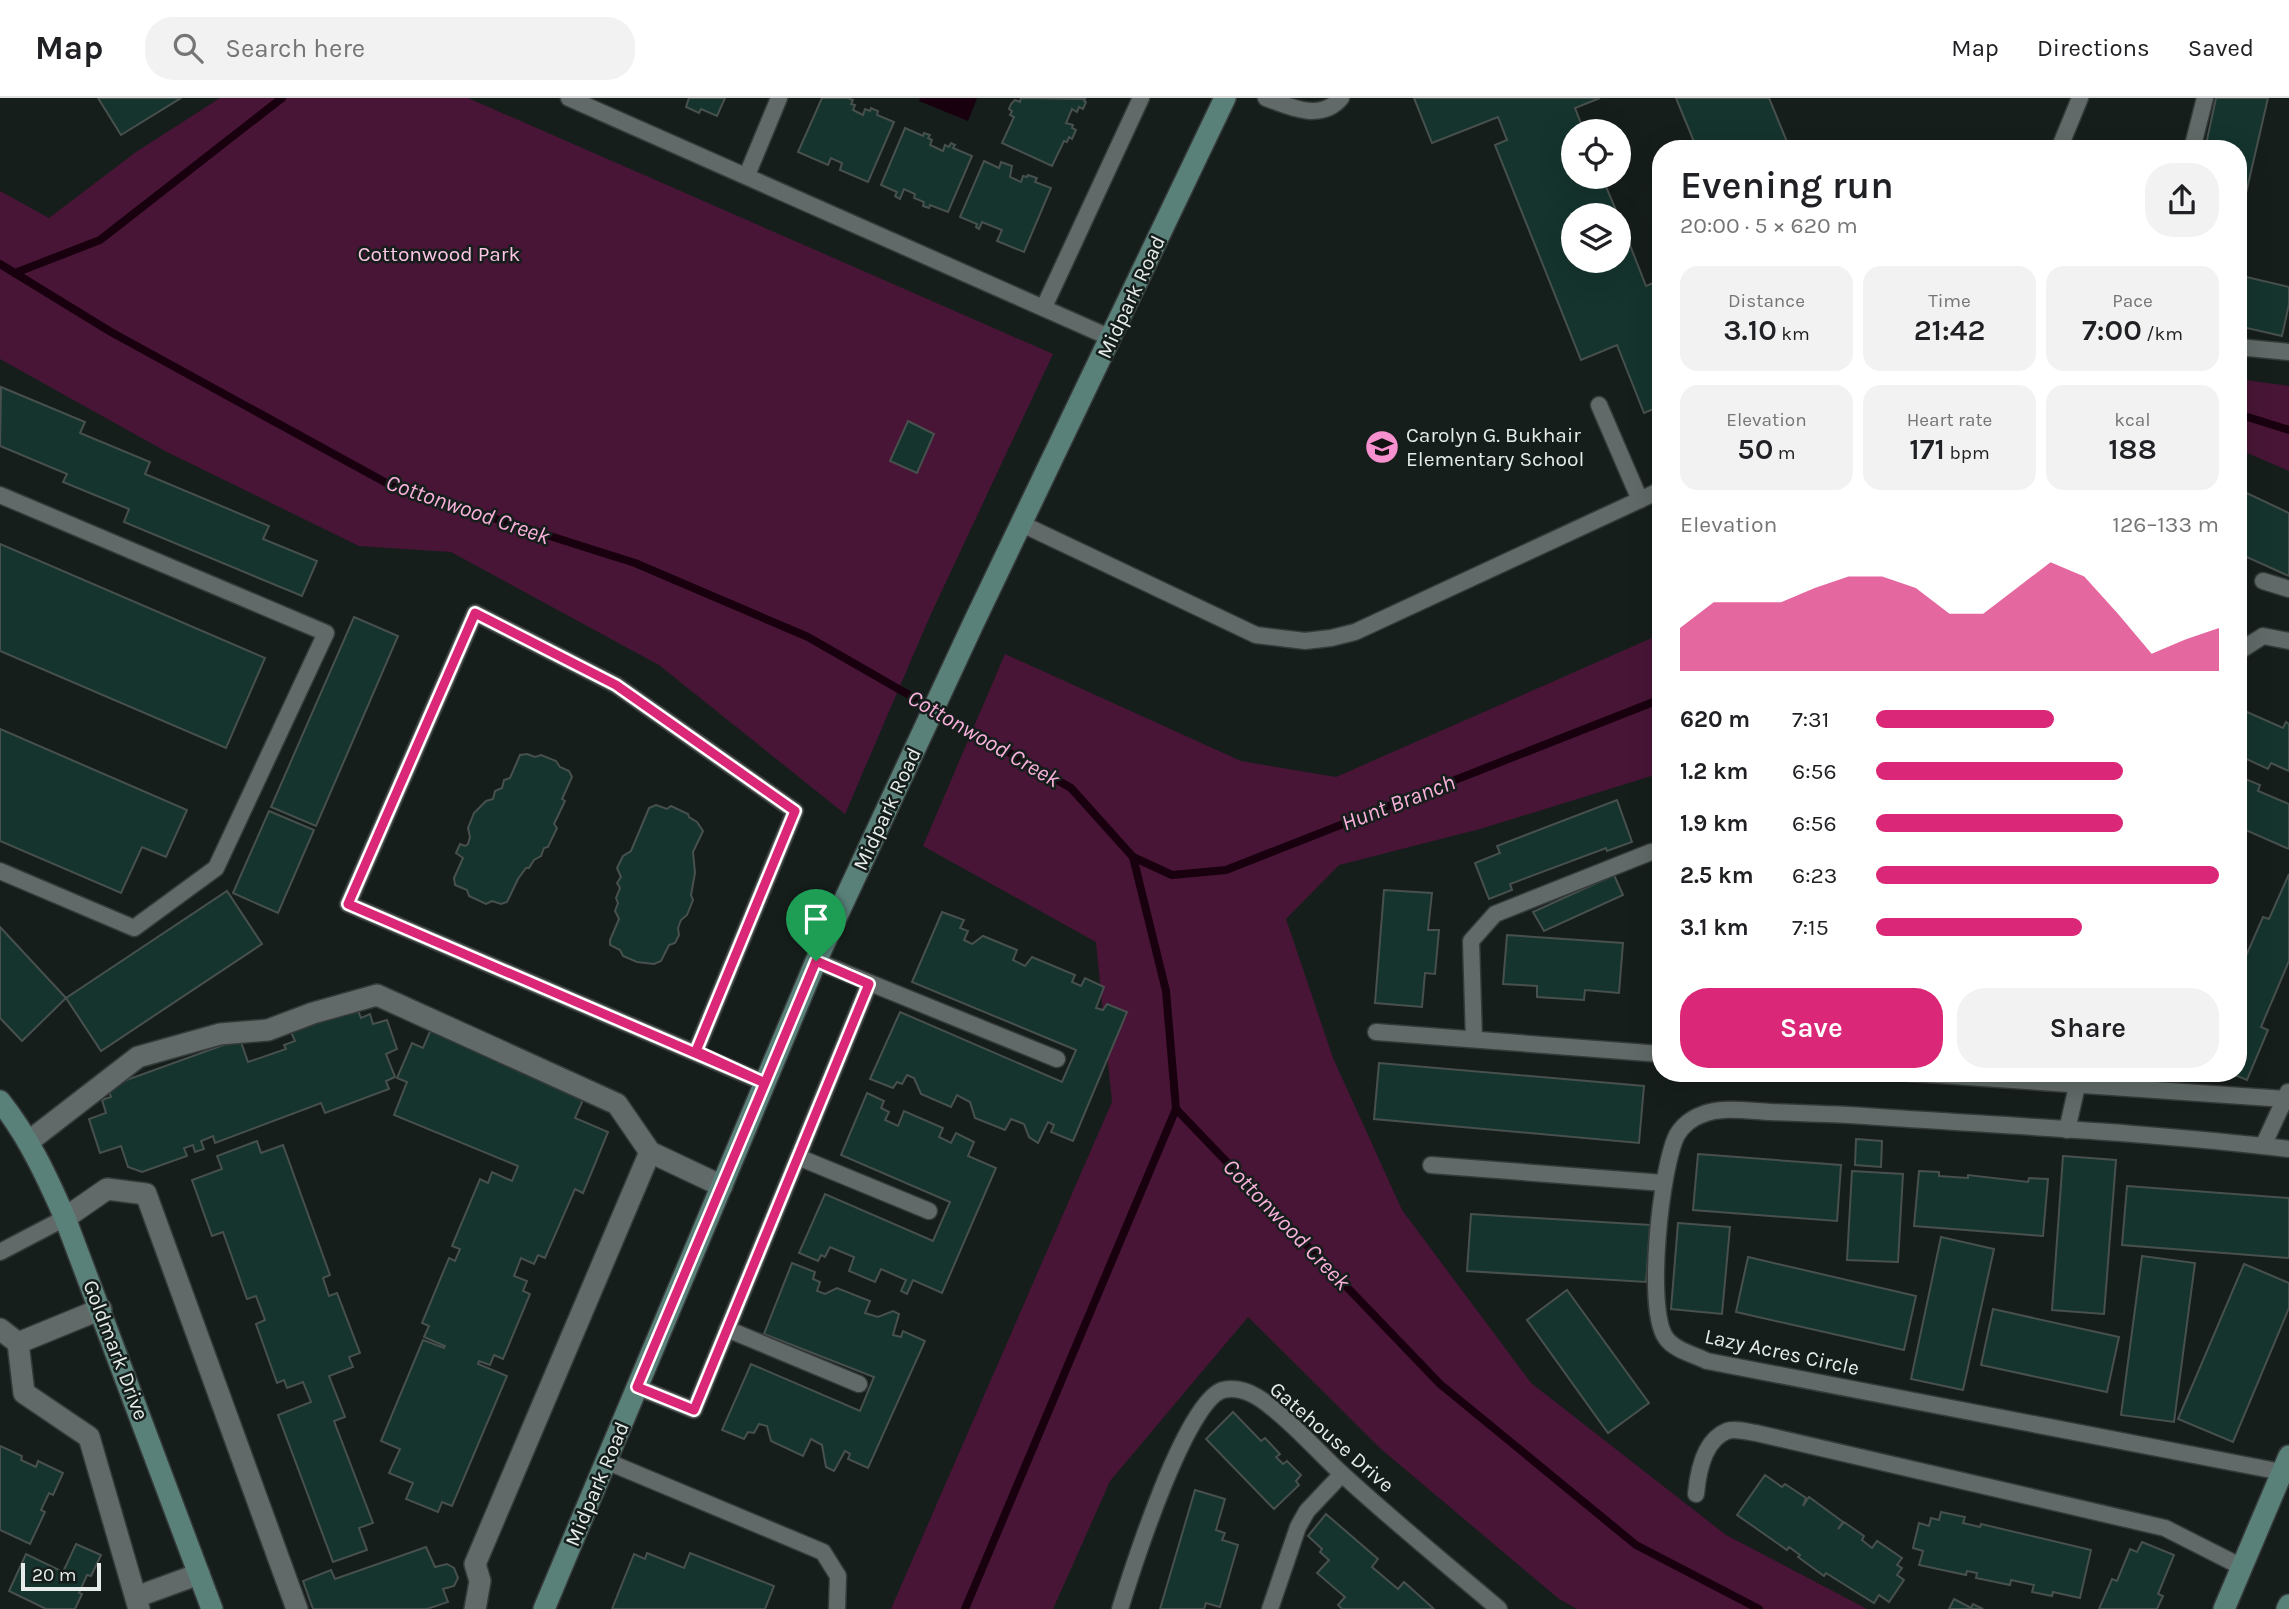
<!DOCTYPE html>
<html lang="en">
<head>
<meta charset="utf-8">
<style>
  :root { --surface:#fff; --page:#f2f2f2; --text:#202124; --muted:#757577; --line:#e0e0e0; --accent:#db2777 }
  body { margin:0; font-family:Karla,sans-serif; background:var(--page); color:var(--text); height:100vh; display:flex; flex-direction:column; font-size:26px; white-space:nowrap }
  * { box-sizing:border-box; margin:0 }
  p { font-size:23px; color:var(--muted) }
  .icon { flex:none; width:38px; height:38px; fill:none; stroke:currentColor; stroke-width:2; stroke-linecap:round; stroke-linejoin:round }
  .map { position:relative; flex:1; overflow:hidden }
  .drawer { position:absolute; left:1652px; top:42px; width:595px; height:942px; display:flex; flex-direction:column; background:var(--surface); border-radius:28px; box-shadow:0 7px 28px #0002 }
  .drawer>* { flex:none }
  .buttons { position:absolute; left:1561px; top:21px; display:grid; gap:14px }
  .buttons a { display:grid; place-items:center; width:70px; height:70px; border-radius:50%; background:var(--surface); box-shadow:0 7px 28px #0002; font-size:35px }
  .scale { position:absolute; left:21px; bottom:18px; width:80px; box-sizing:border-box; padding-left:7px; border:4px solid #e6ecea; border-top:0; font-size:19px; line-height:24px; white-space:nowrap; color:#e6ecea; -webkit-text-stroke:5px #161e1c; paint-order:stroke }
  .pin { position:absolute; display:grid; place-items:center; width:60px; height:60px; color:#fff; margin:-72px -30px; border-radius:50% 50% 50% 0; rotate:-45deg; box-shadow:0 0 7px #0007 }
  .pin .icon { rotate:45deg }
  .round { display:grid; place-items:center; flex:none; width:74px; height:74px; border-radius:28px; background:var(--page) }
  .overview { display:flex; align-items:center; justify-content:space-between; height:119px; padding:0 28px }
  h1 { font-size:38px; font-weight:600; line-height:52px }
  .figures { display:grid; grid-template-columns:repeat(3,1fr); gap:10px; height:119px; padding:7px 28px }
  .figures div { display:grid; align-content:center; border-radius:18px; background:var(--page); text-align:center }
  .figures b { font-size:30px; font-weight:600 }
  .figures small { font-size:19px; font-weight:400 }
  .figures p { font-size:19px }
  .chart { height:196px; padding:14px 28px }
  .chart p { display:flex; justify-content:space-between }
  .chart svg { width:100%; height:126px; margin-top:7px; fill:var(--accent); opacity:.7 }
  .action { display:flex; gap:14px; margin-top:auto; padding:14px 28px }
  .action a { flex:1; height:80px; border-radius:28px; background:var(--accent); color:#fff; font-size:28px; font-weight:600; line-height:80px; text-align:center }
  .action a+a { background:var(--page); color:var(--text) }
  ul { padding:0 28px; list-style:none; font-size:23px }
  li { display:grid; grid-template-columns:112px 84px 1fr; align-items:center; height:52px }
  li i { height:18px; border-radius:9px; background:var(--accent) }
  header { display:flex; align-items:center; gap:42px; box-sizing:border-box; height:98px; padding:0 35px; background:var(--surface); border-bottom:2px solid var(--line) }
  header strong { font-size:33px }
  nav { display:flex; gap:38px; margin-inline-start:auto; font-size:24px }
  .search { width:490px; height:63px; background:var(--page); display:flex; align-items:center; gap:18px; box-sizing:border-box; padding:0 24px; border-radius:28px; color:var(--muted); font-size:26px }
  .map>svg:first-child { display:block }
</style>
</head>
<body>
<header>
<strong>Map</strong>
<div class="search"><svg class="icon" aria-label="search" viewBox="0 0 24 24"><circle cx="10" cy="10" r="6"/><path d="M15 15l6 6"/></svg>Search here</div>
<nav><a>Map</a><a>Directions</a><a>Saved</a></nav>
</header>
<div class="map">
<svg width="2289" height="1511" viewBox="0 0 2289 1511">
  <rect width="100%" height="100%" fill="#161e1c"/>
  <g fill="#481536">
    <polygon points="220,0 468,0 1053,256 930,518 845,716 659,567 451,454 359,448 165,353 0,261 0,93 49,120 136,54"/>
    <polygon points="2238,281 2289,288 2289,373 2238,351"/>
    <polygon points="1661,536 1661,675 1480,731 1339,767 1286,821 1333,960 1402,1112 1531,1285 1726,1437 1867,1511 1577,1511 1559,1501 1381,1351 1248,1219 1110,1383 1053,1511 891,1511 1112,1004 1096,844 923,748 1005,556 1241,663 1336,679"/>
  </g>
  <polygon fill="#19000f" points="920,0 977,0 968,23 919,3"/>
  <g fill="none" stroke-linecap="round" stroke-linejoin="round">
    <g stroke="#19000f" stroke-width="8">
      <polyline points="0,166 111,234 392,388 635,465 808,539 1071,690 1133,759 1166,893 1176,1011 1440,1286 1636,1447 1759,1511"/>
      <polyline points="15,175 100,142 282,0"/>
      <polyline points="2238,316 2289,332"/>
      <polyline points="1133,759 1172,777 1226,772 1661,601"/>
      <polyline points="965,1511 1176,1011"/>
    </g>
  </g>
  <g fill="#15342e" stroke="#48504e" stroke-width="2">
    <polygon points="98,0 181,0 121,37"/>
    <polygon points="689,0 725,0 717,18 701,11 699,15 686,9"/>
    <polygon points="822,0 848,0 853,2 851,6 855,7 853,12 863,17 865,11 870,13 871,10 878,13 877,17 894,24 868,84 840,72 842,65 831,60 828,67 798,54"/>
    <polygon points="1021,0 1085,1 1084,3 1086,4 1083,11 1079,9 1077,14 1072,11 1066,25 1073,27 1072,30 1076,32 1072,41 1069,39 1067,44 1064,43 1052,68 1002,45 1014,19 1010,17 1012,13 1009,11 1011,6 1015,2 1020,4"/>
    <polygon points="1414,0 1600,0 1575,10 1584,33 1573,33 1573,79 1602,79 1618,117 1573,117 1573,163 1619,163 1619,119 1646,188 1661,182 1661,308 1644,315 1617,247 1581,262 1495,47 1507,42 1498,19 1432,45"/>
    <polygon points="1676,0 1769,0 1790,51 1697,51"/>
    <polygon points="2216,0 2268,0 2238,130 2238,51 2205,51"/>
    <polygon points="905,30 923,38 924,35 930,37 928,40 932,42 930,47 943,53 945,47 949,49 951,45 955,47 953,50 972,58 948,114 930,107 929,110 923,108 924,104 914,100 915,96 904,91 900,101 895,98 897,94 881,87"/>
    <polygon points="984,63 999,70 1001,64 1012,68 1010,79 1021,84 1023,78 1027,79 1028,77 1037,80 1035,84 1051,90 1024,154 997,143 1002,132 982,124 979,131 976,129 977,126 960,119"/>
    <polygon points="2238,177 2289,189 2289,206 2282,238 2238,228"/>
    <polygon points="1,289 85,324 80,335 150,364 145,376 269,428 263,441 317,463 302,498 124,424 129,411 63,384 67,376 0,348"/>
    <polygon points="908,323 934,336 917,375 890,363"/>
    <polygon points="2238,391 2289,415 2289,478 2238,455"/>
    <polygon points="0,446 265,560 226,650 0,553"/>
    <polygon points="354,519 398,538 316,728 271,709"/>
    <polygon points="2238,610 2283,630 2286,624 2289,626 2289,673 2271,665 2268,671 2238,657"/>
    <polygon points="0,631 187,712 166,759 142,749 121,795 0,743"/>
    <polygon points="527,656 535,659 541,657 556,663 560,669 569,673 572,679 562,701 565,703 554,726 557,730 548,749 544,750 541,758 534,762 529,770 526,770 518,781 507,804 501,806 492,803 486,806 469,798 467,792 455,787 454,780 463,760 456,755 460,746 465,748 468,746 470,739 468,730 474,715 486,703 493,701 495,693 502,690 504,682 510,680 520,657"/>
    <polygon points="2238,678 2260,687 2258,693 2289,706 2289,751 2241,730 2243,724 2238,722"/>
    <polygon points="1617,702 1632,744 1607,753 1606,750 1510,786 1512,792 1489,801 1475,765 1500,755 1497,748"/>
    <polygon points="656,707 667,711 671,708 688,716 689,719 697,724 703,733 693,754 695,775 691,797 693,802 687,817 681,822 678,830 679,837 675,845 669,847 661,863 654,866 637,864 623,858 620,852 610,847 610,842 619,821 615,813 618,805 616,800 620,790 617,785 621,779 617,770 623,758 631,753 649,710"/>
    <polygon points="269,713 314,732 278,815 233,795"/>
    <polygon points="2289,776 2289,863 2261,929 2268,932 2247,982 2230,975 2238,975 2238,876 2263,819 2269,821"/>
    <polygon points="1614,777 1623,797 1544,833 1533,814"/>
    <polygon points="1384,792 1432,795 1428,832 1439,832 1435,876 1425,875 1422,909 1375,905"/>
    <polygon points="227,793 262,846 101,953 66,900"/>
    <polygon points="942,814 964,822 960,830 968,833 964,842 972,846 983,838 1017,852 1013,862 1025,868 1032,859 1075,877 1072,884 1081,888 1085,880 1104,889 1096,910 1103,912 1107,906 1127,914 1073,1043 1051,1034 1054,1027 1048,1024 1038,1045 1029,1039 1024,1026 1011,1021 1005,1032 975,1020 970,1004 957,997 951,1009 921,996 914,980 907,977 902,986 897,984 893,990 870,981 900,914 1062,984 1076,952 912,884"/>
    <polygon points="0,829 66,900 22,943 0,920"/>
    <polygon points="1507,837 1623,845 1619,895 1585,892 1584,902 1537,899 1537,888 1503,886"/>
    <polygon points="1656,859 1661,859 1661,907 1653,906"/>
    <polygon points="357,910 361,920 370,916 373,926 387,922 397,951 386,956 395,979 386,983 389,991 325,1015 321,1005 215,1045 213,1038 201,1043 204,1051 195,1054 193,1047 184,1050 187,1058 142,1074 128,1069 121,1048 100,1055 89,1021 106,1015 102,1002 111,999 107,989 240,941 248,964 286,951 284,947 295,943 291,934"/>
    <polygon points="431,931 586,995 575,1020 608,1034 583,1095 575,1091 545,1160 538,1157 534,1166 521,1160 514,1178 527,1183 523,1193 530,1196 503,1261 494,1257 490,1267 479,1263 478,1266 507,1278 452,1408 442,1404 438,1414 406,1401 413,1385 389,1375 400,1351 381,1343 423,1242 444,1250 445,1248 424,1239 429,1228 422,1225 449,1160 455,1163 460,1151 452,1148 480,1081 488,1085 492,1074 512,1083 518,1068 394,1017 407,984 397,980 412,945 423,950"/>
    <polygon points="1379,965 1644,988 1639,1045 1374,1021"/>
    <polygon points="867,995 884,1003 881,1010 889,1014 885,1022 898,1028 904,1013 943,1030 939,1039 951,1045 956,1035 974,1044 968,1058 996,1070 942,1195 913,1182 907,1196 901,1193 906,1182 881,1171 875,1184 849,1173 854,1159 830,1149 825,1159 821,1157 818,1163 799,1155 825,1096 933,1143 950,1104 841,1057"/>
    <polygon points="1856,1041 1882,1043 1881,1069 1855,1067"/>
    <polygon points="257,1043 261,1055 283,1047 330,1177 323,1180 329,1198 337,1195 360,1255 349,1259 353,1269 329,1278 345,1319 334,1323 373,1425 359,1430 367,1452 333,1464 278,1317 311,1304 303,1284 287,1290 284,1282 277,1285 256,1226 265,1222 256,1198 247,1201 223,1134 212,1138 192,1082 222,1071 217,1058"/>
    <polygon points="1698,1056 1841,1067 1837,1123 1693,1112"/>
    <polygon points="2063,1058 2116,1062 2104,1216 2052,1212"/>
    <polygon points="1852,1073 1903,1076 1898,1164 1847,1162"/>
    <polygon points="1919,1073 1939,1074 1939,1078 1968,1080 1968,1077 2028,1084 2029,1080 2048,1081 2043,1138 1914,1128"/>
    <polygon points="2127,1088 2289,1100 2289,1160 2122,1147"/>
    <polygon points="1471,1116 1650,1127 1646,1184 1467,1173"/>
    <polygon points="1678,1125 1730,1129 1722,1216 1671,1211"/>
    <polygon points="1941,1139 1994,1151 1963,1292 1911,1281"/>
    <polygon points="2142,1158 2195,1165 2174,1324 2121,1317"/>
    <polygon points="1748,1159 1916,1198 1904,1252 1736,1214"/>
    <polygon points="792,1165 815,1174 813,1181 820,1184 817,1193 825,1196 837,1190 870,1203 865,1215 878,1219 893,1213 899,1216 893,1237 901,1239 903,1233 925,1243 868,1370 848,1361 850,1356 845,1353 834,1373 826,1369 822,1347 811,1341 803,1358 771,1343 767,1328 759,1326 754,1335 748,1334 744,1341 722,1332 751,1266 860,1313 874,1279 764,1236"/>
    <polygon points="2244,1166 2289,1185 2289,1210 2233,1344 2178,1321"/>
    <polygon points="1567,1192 1649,1305 1608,1335 1527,1222"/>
    <polygon points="1993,1211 2119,1239 2107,1294 1981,1267"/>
    <polygon points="1233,1314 1261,1343 1265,1340 1280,1356 1276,1359 1283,1366 1287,1363 1301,1377 1296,1383 1299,1387 1274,1411 1206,1341"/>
    <polygon points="0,1348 22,1358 21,1362 36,1369 38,1363 63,1375 53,1397 49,1395 41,1412 45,1414 30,1446 0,1432"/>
    <polygon points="1765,1377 1782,1389 1785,1386 1806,1400 1803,1408 1809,1399 1843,1424 1838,1431 1844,1424 1864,1438 1862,1442 1872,1450 1877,1443 1902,1460 1897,1467 1902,1470 1897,1477 1904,1482 1889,1504 1879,1497 1874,1505 1826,1475 1824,1478 1798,1459 1800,1457 1789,1449 1787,1452 1737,1417"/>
    <polygon points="1195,1392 1225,1401 1216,1432 1225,1435 1222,1442 1238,1447 1220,1509 1206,1505 1204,1511 1160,1511"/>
    <polygon points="1941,1414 1965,1419 1963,1425 1980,1429 1981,1426 2091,1452 2080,1500 2053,1494 2052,1498 2032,1494 2034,1487 2011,1482 2010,1487 1976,1480 1977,1475 1967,1473 1966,1477 1919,1467 1923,1453 1913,1450 1919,1425 1929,1428 1931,1420 1939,1422"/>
    <polygon points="1326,1416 1378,1461 1372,1469 1398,1491 1404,1484 1434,1511 1342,1511 1338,1507 1345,1499 1317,1475 1329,1462 1320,1454 1322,1451 1308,1438"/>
    <polygon points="2142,1444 2174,1457 2158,1496 2163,1498 2157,1511 2099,1511 2112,1481 2117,1483 2130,1451 2137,1454"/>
    <polygon points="76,1446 101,1457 91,1478 87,1477 79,1495 82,1496 75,1511 46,1511 9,1493 26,1456 63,1474"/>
    <polygon points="426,1449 435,1469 447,1466 454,1470 458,1480 454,1488 443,1491 448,1504 427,1511 313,1511 303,1483 331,1472 335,1481"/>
    <polygon points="647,1455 684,1470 690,1455 774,1488 765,1511 612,1511 634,1456 645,1461"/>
    <polygon points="1954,1501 1971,1510 1973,1506 1983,1511 1949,1511"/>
  </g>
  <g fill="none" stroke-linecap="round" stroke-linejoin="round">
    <g stroke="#353a39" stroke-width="19">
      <g id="lane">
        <polyline points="569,0 1111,240"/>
        <path d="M 1266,0 C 1290,9 1321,24 1341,0"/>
        <polyline points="2059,51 2080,0"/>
        <polyline points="2192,51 2205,0"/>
        <polyline points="747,77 779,0"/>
        <polyline points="1044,209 1141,0"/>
        <polyline points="2238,249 2289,254"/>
        <polyline points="1599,307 1640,402"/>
        <polyline points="0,397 326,535 216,770 134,830 0,773"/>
        <polyline points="1022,426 1256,537 1305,543 1331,540 1355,534 1661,392"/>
        <polyline points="2263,483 2289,491"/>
        <polyline points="2238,554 2263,538 2289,543"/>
        <polyline points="816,863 1057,961"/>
        <polyline points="1376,934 1661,956"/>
        <polyline points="1474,941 1471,843 1495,816 1651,754 1661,752"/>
        <polyline points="696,953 795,713 616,587 475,515 348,806 765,985"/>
        <polyline points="1910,975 2285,1001"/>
        <polyline points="2067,1032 2080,975"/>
        <polyline points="2263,1048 2288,994"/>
        <polyline points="798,1059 929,1113"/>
        <polyline points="1431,1067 1664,1085"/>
        <polyline points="0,1154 65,1120"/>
        <polyline points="727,1231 859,1286"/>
        <polyline points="637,1289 694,1312 869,886"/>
        <polyline points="606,1363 823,1454 838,1478 837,1511"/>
        <path d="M 2282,1374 L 1707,1263 C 1695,1257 1674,1252 1666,1240 C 1645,1212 1661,1068 1677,1037 C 1682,1028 1692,1020 1701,1017 C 1721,1008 1749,1013 1770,1014 C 1802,1015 1834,1016 1865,1018 C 2007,1028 2148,1034 2289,1051"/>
        <path d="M 1696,1396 C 1698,1374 1704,1342 1727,1333 C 1735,1330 1748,1334 1756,1335 L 2165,1430 L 2242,1469"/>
        <path d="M 1120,1511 C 1132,1472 1186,1302 1223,1292 C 1241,1288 1258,1298 1271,1309 C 1296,1328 1318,1354 1341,1375 C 1392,1422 1446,1466 1499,1511"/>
        <polyline points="1270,1511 1298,1429 1307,1413 1342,1376"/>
      </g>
    </g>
    <g stroke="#353a39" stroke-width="24">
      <g id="street">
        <polyline points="28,1044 138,959 220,936 268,932 313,915 377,897 617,1006 650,1054 722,1088"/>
        <polyline points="65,1120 107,1091 146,1096 297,1511"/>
        <polyline points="0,1231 18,1245 24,1295 89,1339 139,1511"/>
        <polyline points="18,1245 101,1211"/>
        <polyline points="136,1499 199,1476"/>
        <polyline points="475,1511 480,1483 475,1466 650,1054"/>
      </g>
    </g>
    <g stroke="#353a39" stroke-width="24">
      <g id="secondary">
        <path d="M 0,1003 C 28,1038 47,1079 65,1120 L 212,1511"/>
        <polyline points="544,1511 816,863 974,524 1225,0"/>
        <polyline points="2224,1511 2289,1358"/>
        <polyline points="2287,1511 2289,1507"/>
      </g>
    </g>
    <use href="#lane" stroke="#616a68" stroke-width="16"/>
    <use href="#street" stroke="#616a68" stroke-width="21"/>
    <use href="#secondary" stroke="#59817a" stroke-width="21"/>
  </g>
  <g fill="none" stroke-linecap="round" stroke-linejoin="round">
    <g stroke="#fff" stroke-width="14">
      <polyline id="route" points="816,863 765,985 348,806 475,515 616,587 795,713 696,953 765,985 637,1289 694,1312 869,886 816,863"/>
    </g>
    <use href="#route" stroke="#db2777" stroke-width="9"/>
  </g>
  <defs>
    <g id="school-disc" transform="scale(1.75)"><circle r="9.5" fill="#f790ce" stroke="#161e1c"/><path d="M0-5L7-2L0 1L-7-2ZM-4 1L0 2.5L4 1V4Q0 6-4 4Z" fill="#111"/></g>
  </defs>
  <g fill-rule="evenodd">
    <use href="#school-disc" x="1382" y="349"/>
  </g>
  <g text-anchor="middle" stroke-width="5" stroke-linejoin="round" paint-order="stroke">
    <g font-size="21" fill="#fdc6e5" stroke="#161e1c">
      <text x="439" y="163">Cottonwood Park</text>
    </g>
    <g font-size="21" fill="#e6ecea" stroke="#161e1c">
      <text transform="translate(1131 199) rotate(-65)" y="7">Midpark Road</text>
      <text transform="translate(887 711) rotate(-65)" y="7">Midpark Road</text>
      <text transform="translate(116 1252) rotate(69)" y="7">Goldmark Drive</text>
      <text transform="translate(1782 1254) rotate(12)" y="7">Lazy Acres Circle</text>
      <text transform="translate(1332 1339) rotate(41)" y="7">Gatehouse Drive</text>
      <text transform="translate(597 1386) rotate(-67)" y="7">Midpark Road</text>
    </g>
    <g font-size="21" fill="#e6ecea" stroke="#161e1c" text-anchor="start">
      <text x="1406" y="344">Carolyn G. Bukhair<tspan x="1406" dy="24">Elementary School</tspan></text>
    </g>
    <g font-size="23" font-style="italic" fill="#f9b1db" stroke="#161e1c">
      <text transform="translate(468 411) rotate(19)" y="8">Cottonwood Creek</text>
      <text transform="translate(984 640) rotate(30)" y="8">Cottonwood Creek</text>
      <text transform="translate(1398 704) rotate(-21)" y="8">Hunt Branch</text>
      <text transform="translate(1287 1126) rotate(46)" y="8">Cottonwood Creek</text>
    </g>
  </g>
</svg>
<div class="buttons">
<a><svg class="icon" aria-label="locate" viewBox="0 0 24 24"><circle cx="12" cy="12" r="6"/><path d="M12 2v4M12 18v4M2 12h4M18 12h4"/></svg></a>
<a><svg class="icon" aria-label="layers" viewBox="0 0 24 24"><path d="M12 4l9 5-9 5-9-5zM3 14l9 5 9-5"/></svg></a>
</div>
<div class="scale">20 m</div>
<div class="pin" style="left:816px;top:863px;background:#1e9e55"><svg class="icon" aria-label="arrive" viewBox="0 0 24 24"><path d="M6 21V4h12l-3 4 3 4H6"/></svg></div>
<section class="drawer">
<div class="overview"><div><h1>Evening run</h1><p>20:00 · 5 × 620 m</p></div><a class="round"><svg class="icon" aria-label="share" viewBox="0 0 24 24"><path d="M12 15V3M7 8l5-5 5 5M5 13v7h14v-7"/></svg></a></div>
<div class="figures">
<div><p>Distance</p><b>3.10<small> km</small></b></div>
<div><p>Time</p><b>21:42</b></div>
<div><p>Pace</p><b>7:00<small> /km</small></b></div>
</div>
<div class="figures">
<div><p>Elevation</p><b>50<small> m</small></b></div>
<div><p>Heart rate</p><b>171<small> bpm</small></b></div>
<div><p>kcal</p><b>188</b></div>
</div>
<div class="chart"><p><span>Elevation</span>126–133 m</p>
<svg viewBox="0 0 160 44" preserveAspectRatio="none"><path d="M0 44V29L10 20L20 20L30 20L40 15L50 11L60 11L70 15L80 24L90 24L100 15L110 6L120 11L130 24L140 38L150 33L160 29V44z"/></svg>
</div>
<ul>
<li><b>620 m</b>7:31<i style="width:52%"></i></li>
<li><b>1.2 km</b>6:56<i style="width:72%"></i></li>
<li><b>1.9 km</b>6:56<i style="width:72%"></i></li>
<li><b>2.5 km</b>6:23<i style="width:100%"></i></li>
<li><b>3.1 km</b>7:15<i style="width:60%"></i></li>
</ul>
<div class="action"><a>Save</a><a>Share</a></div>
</section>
</div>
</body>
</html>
